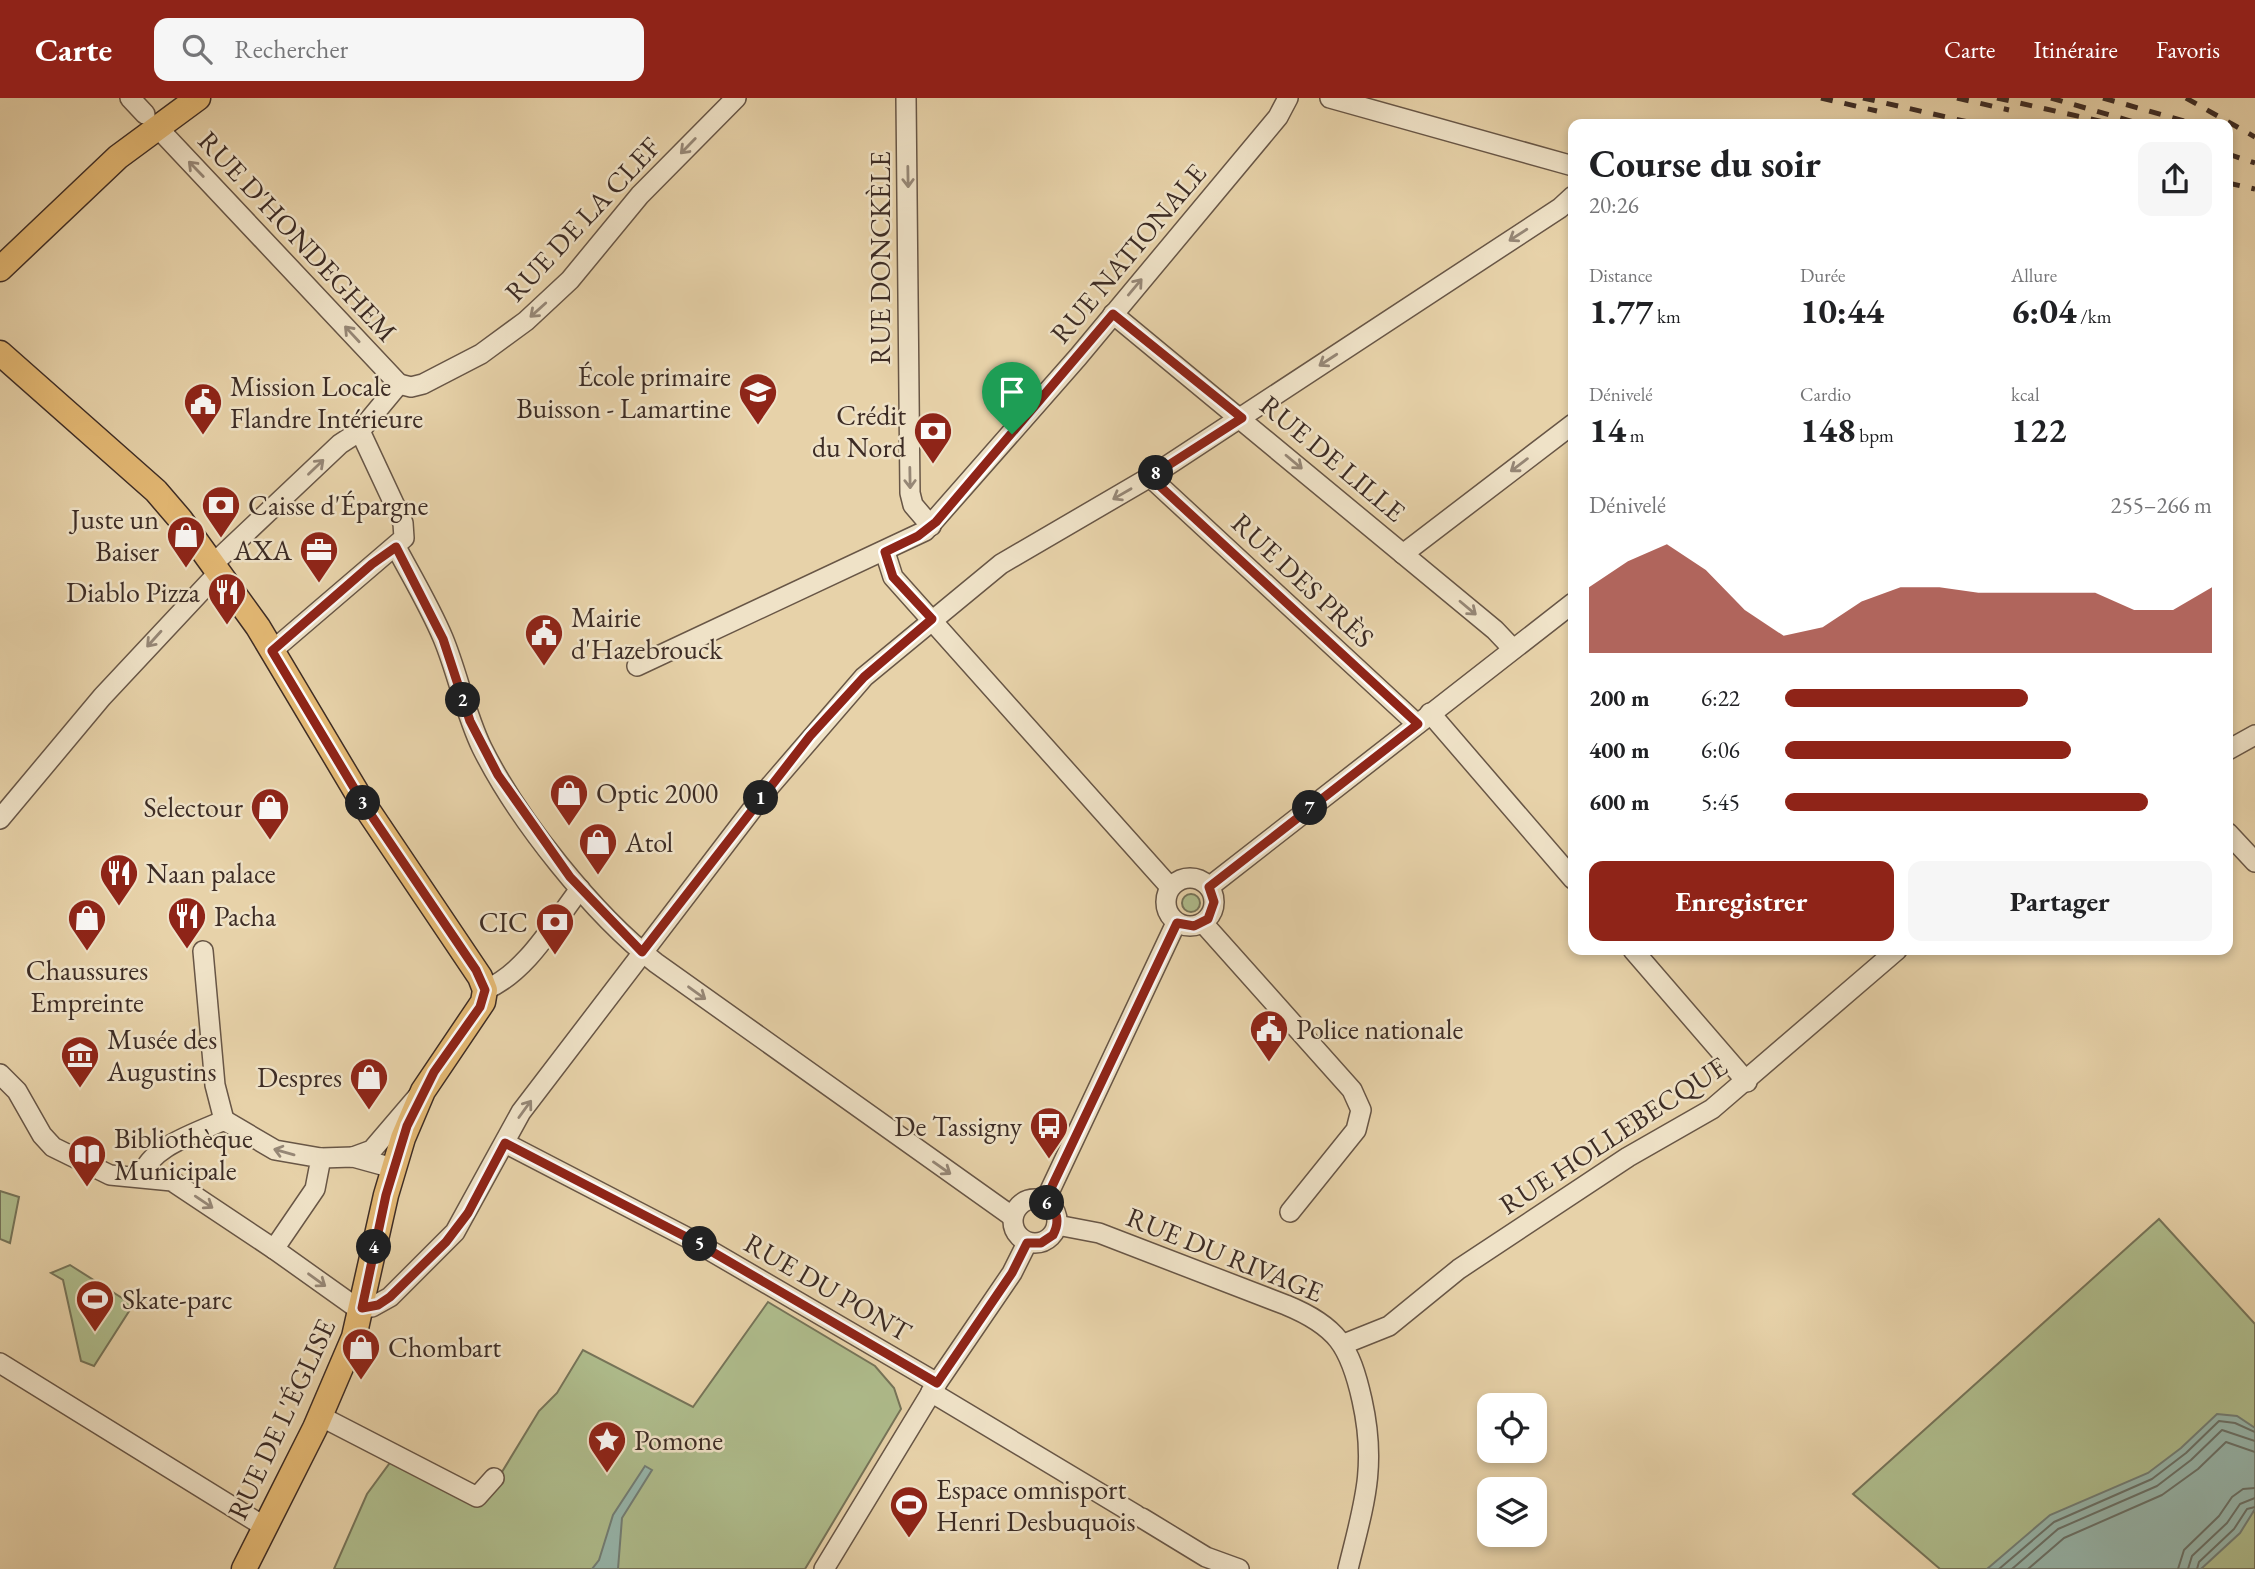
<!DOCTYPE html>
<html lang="fr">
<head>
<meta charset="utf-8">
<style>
  :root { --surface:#fff; --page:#f6f6f6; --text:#202124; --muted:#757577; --accent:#8f2418 }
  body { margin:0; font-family:"EB Garamond",serif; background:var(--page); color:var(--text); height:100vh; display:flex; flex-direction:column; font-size:26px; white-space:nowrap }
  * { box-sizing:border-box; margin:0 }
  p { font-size:23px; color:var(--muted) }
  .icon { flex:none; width:38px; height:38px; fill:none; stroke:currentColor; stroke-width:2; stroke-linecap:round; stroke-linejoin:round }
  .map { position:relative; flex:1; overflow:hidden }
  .side { position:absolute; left:1568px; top:21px; width:665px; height:836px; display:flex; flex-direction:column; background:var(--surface); border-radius:14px; box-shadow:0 4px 10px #0003 }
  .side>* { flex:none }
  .fabs { position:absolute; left:1477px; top:1295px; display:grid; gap:14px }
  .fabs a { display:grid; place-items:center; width:70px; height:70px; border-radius:14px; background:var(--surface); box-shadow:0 4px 10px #0003; font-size:35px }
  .pin { position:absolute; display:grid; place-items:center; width:60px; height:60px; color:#fff; margin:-72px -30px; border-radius:50% 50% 50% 0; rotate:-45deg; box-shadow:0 0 7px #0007 }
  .pin .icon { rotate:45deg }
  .km { position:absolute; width:35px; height:35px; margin:-18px; border-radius:50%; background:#222; color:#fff; font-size:19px; line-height:35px; text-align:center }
  .round { display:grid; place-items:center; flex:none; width:74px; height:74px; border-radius:14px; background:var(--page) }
  .headline { display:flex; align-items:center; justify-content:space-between; height:119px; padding:0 21px }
  h1 { font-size:38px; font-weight:700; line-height:52px }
  .metrics { display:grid; grid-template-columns:repeat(3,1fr); gap:10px; height:119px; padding:7px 21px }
  .metrics div { display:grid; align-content:center }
  .metrics b { font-size:35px; font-weight:700 }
  .metrics small { font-size:19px; font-weight:400 }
  .metrics p { font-size:19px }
  .chart { height:196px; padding:14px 21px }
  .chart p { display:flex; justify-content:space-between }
  .chart svg { width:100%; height:126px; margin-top:7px; fill:var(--accent); opacity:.7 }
  .primary-button { display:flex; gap:14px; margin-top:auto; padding:14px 21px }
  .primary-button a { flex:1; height:80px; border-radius:14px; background:var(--accent); color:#fff; font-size:28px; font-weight:700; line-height:80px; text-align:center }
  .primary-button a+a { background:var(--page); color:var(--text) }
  ul { padding:0 21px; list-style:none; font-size:23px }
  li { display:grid; grid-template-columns:112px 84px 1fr; align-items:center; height:52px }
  li i { height:18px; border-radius:9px; background:var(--accent) }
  header { display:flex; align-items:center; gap:42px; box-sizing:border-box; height:98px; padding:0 35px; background:var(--accent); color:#fff }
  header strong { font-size:33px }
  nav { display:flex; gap:38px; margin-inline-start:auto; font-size:24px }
  .search { width:490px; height:63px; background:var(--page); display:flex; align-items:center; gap:18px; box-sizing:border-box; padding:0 24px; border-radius:14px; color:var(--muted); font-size:26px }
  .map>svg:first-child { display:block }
</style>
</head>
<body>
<header>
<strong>Carte</strong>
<div class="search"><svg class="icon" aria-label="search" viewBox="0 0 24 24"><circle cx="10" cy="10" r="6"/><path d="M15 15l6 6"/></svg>Rechercher</div>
<nav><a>Carte</a><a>Itinéraire</a><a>Favoris</a></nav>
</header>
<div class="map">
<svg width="2255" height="1471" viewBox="0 0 2255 1471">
  <rect width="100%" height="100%" fill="#e7d2a9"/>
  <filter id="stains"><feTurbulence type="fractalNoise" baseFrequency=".00286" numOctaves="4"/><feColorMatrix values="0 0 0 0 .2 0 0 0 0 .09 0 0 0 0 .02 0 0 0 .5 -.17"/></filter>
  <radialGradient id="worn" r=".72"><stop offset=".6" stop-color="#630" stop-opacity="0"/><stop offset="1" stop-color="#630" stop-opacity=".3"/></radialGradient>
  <g fill="#afbd8d" stroke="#767459" stroke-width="2">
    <circle cx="1191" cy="805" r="9"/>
    <polygon points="0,1093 19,1099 10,1145 0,1141"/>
    <polygon points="2159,1121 2255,1226 2255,1471 1940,1471 1853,1396"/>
    <polygon points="70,1167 133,1207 94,1268 81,1263 63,1182 51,1175"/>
    <polygon points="768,1204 875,1268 894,1290 901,1311 805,1471 334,1471 367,1396 392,1362 491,1392 539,1313 557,1295 583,1252 693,1309"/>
  </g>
  <g fill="#97b7ad" stroke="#737f77" stroke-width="2">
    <polygon points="2217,1316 2237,1318 2255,1330 2255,1411 2240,1435 2201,1471 1987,1471 2050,1417 2148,1375 2181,1350"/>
    <polygon points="645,1368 652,1372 622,1420 618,1471 592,1471 599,1462 613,1417"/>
  </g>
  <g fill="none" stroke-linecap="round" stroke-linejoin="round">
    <g stroke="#6a7269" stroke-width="2">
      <polyline points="1999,1471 2054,1424 2152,1381 2186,1355 2219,1323 2235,1325 2255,1334"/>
      <polyline points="2012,1471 2058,1431 2157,1388 2191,1362 2222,1332 2255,1343"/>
      <polyline points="2028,1471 2064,1440 2162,1397 2198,1371 2226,1344 2255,1354"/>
      <polyline points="2178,1471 2184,1452 2219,1418 2232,1399 2243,1391 2255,1390"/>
      <polyline points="2188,1471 2192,1458 2227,1425 2240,1406 2255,1400"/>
      <polyline points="2197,1471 2199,1464 2234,1431 2247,1411 2255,1409"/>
    </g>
    <g stroke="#685646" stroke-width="22">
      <g id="minor">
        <polyline points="130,0 145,16"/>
        <polyline points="906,0 910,395 913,407 931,428"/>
        <polyline points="1330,0 1573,68"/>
        <polyline points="157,29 399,286"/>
        <polyline points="1113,216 1495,532 1513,551"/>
        <polyline points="399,286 411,289 423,286 481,256 526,223 570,182 640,97 736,0"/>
        <polyline points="1150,379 1417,626"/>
        <path d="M 396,449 C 412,479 430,509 443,540 C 458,576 465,615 482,650 C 518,722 593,816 656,865 L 1013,1119"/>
        <polyline points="885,454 893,479 1170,789"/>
        <polyline points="1403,456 1573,326"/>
        <polyline points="213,466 340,346 360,333 399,286"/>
        <polyline points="272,553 404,440 403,425 360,333"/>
        <polyline points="637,568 925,433 1078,259 1278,19 1288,0"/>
        <polyline points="1430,615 1573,781"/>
        <polyline points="2228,652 2255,637"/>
        <polyline points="0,721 102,599 219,474"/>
        <polyline points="2228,735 2255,764"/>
        <circle cx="1190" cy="804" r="24"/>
        <polyline points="1209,789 1573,505"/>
        <polyline points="1203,825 1352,992 1361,1012 1356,1032 1290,1114"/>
        <polyline points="1633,852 1747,984"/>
        <polyline points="203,853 215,987 224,1022"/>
        <path d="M 485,892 C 527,874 553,826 580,791"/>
        <path d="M 0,976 L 17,993 L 42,1037 L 53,1049 L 110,1077 L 172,1083 L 274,1151 L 315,1091 L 321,1060 L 275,1052 L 224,1022 C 198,1035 150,1048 142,1078"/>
        <polyline points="505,1045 692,1142 937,1285"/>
        <polyline points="353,1059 372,1052 419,997"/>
        <polyline points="321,1060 353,1059 393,1070"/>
        <circle cx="1035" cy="1123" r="22"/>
        <polyline points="1045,1103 1176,825"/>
        <path d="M 1057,1127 L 1099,1135 L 1286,1207 C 1337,1228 1350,1248 1362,1302 C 1377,1369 1364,1406 1348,1471"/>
        <polyline points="274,1151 354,1208 372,1209 390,1199 455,1134 521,1014 770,688 864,579 1001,466 1150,379 1560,110 1573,98"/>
        <polyline points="1344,1246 1389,1228 1459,1171 1628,1059 1712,1011 1897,852"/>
        <polyline points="0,1265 265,1429"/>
        <polyline points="931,1294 1136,1417"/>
        <polyline points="320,1318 477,1399 494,1380"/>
        <polyline points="1142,1420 1206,1459 1239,1471"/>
        <polyline points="824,1471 937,1285 1012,1175 1027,1145"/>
      </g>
    </g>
    <g stroke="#3d2c25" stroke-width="27">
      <g id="major">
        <polyline points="0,171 118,59 198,0"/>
        <polyline points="0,255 156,393 180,421 258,529 363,705 480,879 485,892 483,904 423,993 403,1040 386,1097 354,1239 315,1330 244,1471"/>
      </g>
    </g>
    <use href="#minor" stroke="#efe2c7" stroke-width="19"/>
    <use href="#major" stroke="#e4b974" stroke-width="24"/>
    <g stroke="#3d2c25" stroke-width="5" stroke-dasharray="12 12" stroke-linecap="butt">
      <polyline points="1821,0 1877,13"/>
      <polyline points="1863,0 1977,26"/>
      <polyline points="1957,0 2009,12"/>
      <polyline points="1997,0 2113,26"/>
      <polyline points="2051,0 2141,26"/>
      <polyline points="2103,0 2195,26"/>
      <polyline points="2186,0 2255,39"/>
      <polyline points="2228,56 2255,65"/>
      <polyline points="2228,85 2255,91"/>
    </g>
  </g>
  <defs><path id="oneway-shaft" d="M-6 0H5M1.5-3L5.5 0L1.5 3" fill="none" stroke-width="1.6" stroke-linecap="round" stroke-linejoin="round" transform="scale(1.75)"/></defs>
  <g stroke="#968776">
    <use href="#oneway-shaft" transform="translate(688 48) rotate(134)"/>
    <use href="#oneway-shaft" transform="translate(196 71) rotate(-134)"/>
    <use href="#oneway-shaft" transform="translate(908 79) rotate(89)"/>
    <use href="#oneway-shaft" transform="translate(1518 137) rotate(147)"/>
    <use href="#oneway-shaft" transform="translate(1135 189) rotate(-50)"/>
    <use href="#oneway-shaft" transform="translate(538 212) rotate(138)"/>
    <use href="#oneway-shaft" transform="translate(352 236) rotate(-133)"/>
    <use href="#oneway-shaft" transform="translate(1328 262) rotate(147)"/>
    <use href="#oneway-shaft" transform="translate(1294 364) rotate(40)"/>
    <use href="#oneway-shaft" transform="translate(1519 367) rotate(143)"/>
    <use href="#oneway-shaft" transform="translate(316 369) rotate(-44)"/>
    <use href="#oneway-shaft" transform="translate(910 380) rotate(89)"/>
    <use href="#oneway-shaft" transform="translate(1122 396) rotate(150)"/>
    <use href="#oneway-shaft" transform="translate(1468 510) rotate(40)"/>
    <use href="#oneway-shaft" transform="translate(154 541) rotate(132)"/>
    <use href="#oneway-shaft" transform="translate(697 895) rotate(36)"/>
    <use href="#oneway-shaft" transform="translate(525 1011) rotate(-54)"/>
    <use href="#oneway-shaft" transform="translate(284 1054) rotate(-164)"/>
    <use href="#oneway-shaft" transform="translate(942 1070) rotate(35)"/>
    <use href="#oneway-shaft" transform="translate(204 1104) rotate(34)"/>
    <use href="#oneway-shaft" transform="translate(317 1182) rotate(36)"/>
  </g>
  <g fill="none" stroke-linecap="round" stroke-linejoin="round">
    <g stroke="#fff" stroke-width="14">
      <path id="route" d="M 1113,216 L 1242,320 L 1150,379 L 1418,626 L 1209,789 L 1214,804 L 1208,821 L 1194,828 L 1177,825 L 1045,1103 C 1058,1112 1060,1124 1053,1137 L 1041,1145 L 1027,1145 L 1012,1175 L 937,1285 L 692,1142 L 505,1045 L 468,1115 L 446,1144 L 390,1199 L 378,1207 L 362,1210 L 386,1097 L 407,1028 L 434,974 L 480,909 L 485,892 L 476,872 L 363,705 L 272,553 L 372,466 L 396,449 L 443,541 L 470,623 L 498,677 L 570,779 L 642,854 L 810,638 L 864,579 L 932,521 L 893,479 L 885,454 L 918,438 L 936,424 Z"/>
    </g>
    <use href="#route" stroke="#8f2418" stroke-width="9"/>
  </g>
  <defs>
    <g id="school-pin" transform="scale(2.0125)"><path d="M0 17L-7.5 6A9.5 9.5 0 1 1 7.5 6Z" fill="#8f2418" stroke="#efe2c7"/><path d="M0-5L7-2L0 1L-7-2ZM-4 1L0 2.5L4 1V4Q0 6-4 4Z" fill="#fff"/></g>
    <g id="civic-pin" transform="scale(2.0125)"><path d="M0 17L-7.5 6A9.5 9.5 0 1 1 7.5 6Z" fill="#8f2418" stroke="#efe2c7"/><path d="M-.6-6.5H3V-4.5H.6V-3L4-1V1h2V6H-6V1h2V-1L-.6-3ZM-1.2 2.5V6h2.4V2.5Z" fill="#fff"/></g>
    <g id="bank-pin" transform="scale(2.0125)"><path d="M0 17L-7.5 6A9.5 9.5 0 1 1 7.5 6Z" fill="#8f2418" stroke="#efe2c7"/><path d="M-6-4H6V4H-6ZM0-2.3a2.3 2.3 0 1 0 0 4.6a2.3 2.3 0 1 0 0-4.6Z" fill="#fff"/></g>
    <g id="shop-pin" transform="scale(2.0125)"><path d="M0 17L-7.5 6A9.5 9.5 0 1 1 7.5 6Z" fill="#8f2418" stroke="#efe2c7"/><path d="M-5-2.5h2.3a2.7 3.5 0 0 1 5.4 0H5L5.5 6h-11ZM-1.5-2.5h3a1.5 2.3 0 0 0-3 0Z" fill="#fff"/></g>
    <g id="office-pin" transform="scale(2.0125)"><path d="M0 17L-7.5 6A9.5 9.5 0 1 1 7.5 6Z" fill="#8f2418" stroke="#efe2c7"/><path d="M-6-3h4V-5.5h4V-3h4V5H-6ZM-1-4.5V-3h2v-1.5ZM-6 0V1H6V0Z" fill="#fff"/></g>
    <g id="restaurant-pin" transform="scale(2.0125)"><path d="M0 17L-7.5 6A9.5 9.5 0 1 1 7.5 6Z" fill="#8f2418" stroke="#efe2c7"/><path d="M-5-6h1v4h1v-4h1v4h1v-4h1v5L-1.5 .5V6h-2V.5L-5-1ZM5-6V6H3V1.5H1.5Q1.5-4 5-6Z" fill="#fff"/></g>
    <g id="museum-pin" transform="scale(2.0125)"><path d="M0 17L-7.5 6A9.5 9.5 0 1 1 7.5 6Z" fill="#8f2418" stroke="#efe2c7"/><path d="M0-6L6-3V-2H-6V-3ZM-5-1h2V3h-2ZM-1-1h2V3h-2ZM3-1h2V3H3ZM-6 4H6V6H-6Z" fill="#fff"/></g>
    <g id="bus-pin" transform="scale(2.0125)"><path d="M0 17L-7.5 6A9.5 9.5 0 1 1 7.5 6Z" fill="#8f2418" stroke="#efe2c7"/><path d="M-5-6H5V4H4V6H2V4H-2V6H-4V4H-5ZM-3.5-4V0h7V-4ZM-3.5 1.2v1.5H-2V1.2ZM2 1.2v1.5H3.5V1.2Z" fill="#fff"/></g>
    <g id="library-pin" transform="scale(2.0125)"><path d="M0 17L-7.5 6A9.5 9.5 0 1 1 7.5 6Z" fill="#8f2418" stroke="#efe2c7"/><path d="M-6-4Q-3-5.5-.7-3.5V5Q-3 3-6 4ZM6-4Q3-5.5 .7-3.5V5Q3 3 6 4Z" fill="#fff"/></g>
    <g id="stadium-pin" transform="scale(2.0125)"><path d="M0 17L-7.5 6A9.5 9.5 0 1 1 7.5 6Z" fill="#8f2418" stroke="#efe2c7"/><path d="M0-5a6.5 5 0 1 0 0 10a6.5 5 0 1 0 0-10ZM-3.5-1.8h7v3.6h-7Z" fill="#fff"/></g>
    <g id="sight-pin" transform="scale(2.0125)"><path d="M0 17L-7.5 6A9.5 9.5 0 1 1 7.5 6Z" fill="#8f2418" stroke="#efe2c7"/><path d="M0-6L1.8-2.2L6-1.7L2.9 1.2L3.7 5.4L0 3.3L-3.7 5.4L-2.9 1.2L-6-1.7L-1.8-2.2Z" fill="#fff"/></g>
  </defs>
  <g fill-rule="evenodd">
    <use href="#school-pin" x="758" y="294"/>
    <use href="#civic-pin" x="203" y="304"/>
    <use href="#bank-pin" x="933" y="333"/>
    <use href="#bank-pin" x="221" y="407"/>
    <use href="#shop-pin" x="186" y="437"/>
    <use href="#office-pin" x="319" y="452"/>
    <use href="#restaurant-pin" x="227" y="494"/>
    <use href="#civic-pin" x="544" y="535"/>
    <use href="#shop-pin" x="569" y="695"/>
    <use href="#shop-pin" x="270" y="709"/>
    <use href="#shop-pin" x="598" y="744"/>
    <use href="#restaurant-pin" x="119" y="775"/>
    <use href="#restaurant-pin" x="187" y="818"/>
    <use href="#shop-pin" x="87" y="820"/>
    <use href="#bank-pin" x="555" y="824"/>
    <use href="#civic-pin" x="1269" y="931"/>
    <use href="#museum-pin" x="80" y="957"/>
    <use href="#shop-pin" x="369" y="979"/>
    <use href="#bus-pin" x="1049" y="1028"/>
    <use href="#library-pin" x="87" y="1056"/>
    <use href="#stadium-pin" x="95" y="1201"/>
    <use href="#shop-pin" x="361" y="1249"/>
    <use href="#sight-pin" x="607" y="1342"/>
    <use href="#stadium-pin" x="909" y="1407"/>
  </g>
  <g text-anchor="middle" stroke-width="5" stroke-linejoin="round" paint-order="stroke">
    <g font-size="28" fill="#3d2c25" stroke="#efe2c7">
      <text transform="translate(582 121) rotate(-47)" y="10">RUE DE LA CLEF</text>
      <text transform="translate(298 138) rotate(47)" y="10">RUE D'HONDEGHEM</text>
      <text transform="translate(1128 155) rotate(-50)" y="10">RUE NATIONALE</text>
      <text transform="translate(880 160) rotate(-90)" y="10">RUE DONCKÈLE</text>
      <text transform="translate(1333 360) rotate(40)" y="10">RUE DE LILLE</text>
      <text transform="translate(1303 482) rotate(43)" y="10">RUE DES PRÈS</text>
      <text transform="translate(1613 1037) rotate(-33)" y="10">RUE HOLLEBECQUE</text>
      <text transform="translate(1225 1156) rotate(22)" y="10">RUE DU RIVAGE</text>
      <text transform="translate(828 1189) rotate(30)" y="10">RUE DU PONT</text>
      <text transform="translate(281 1321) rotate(-65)" y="10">RUE DE L'ÉGLISE</text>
    </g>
    <g font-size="28" fill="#3d2c25" stroke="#efe2c7" text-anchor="start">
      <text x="731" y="288" text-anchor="end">École primaire<tspan x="731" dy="32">Buisson - Lamartine</tspan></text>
      <text x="230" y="298">Mission Locale<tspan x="230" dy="32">Flandre Intérieure</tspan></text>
      <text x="906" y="327" text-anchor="end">Crédit<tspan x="906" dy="32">du Nord</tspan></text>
      <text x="248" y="417">Caisse d'Épargne</text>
      <text x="159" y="431" text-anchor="end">Juste un<tspan x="159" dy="32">Baiser</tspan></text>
      <text x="292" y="462" text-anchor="end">AXA</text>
      <text x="200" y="504" text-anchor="end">Diablo Pizza</text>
      <text x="571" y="529">Mairie<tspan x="571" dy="32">d'Hazebrouck</tspan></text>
      <text x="596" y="705">Optic 2000</text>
      <text x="243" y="719" text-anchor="end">Selectour</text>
      <text x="625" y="754">Atol</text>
      <text x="146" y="785">Naan palace</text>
      <text x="214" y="828">Pacha</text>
      <text x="528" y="834" text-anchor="end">CIC</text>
      <text x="87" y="882" text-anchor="middle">Chaussures<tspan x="87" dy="32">Empreinte</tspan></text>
      <text x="1296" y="941">Police nationale</text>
      <text x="107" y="951">Musée des<tspan x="107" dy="32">Augustins</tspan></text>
      <text x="342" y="989" text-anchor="end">Despres</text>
      <text x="1022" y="1038" text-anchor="end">De Tassigny</text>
      <text x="114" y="1050">Bibliothèque<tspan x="114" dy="32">Municipale</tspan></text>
      <text x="122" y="1211">Skate-parc</text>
      <text x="388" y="1259">Chombart</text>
      <text x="634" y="1352">Pomone</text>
      <text x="936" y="1401">Espace omnisport<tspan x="936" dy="32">Henri Desbuquois</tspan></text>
    </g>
  </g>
  <rect width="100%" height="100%" filter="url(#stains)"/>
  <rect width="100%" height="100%" fill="url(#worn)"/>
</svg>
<div class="fabs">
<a><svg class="icon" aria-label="locate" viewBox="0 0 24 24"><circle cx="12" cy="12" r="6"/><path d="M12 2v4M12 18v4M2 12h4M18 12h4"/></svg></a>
<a><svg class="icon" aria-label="layers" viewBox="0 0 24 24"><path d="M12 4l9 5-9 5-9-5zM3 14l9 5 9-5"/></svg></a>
</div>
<div class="pin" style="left:1012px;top:336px;background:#1e9e55"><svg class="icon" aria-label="arrive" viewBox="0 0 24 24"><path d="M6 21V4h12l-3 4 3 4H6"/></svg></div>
<b class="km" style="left:761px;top:700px">1</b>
<b class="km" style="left:463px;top:602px">2</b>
<b class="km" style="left:363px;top:705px">3</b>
<b class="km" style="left:374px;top:1149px">4</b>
<b class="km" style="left:700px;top:1146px">5</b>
<b class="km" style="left:1047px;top:1105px">6</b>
<b class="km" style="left:1310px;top:710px">7</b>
<b class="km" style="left:1156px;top:375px">8</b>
<section class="side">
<div class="headline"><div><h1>Course du soir</h1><p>20:26</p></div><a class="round"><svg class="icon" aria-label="share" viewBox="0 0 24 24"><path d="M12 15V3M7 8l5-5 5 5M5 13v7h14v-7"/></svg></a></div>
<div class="metrics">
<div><p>Distance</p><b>1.77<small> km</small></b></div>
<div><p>Durée</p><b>10:44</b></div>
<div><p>Allure</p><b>6:04<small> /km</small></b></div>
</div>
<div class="metrics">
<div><p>Dénivelé</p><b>14<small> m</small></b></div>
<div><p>Cardio</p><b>148<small> bpm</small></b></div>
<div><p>kcal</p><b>122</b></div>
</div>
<div class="chart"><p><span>Dénivelé</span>255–266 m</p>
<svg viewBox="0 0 160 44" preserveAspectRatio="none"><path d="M0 44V21L10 12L20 6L30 15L40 29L50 38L60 35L70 26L80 21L90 21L100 23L110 23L120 23L130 23L140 29L150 29L160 21V44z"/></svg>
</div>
<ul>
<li><b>200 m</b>6:22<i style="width:57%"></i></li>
<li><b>400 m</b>6:06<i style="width:67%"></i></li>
<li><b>600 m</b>5:45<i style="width:85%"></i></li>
</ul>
<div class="primary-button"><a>Enregistrer</a><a>Partager</a></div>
</section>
</div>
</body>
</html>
